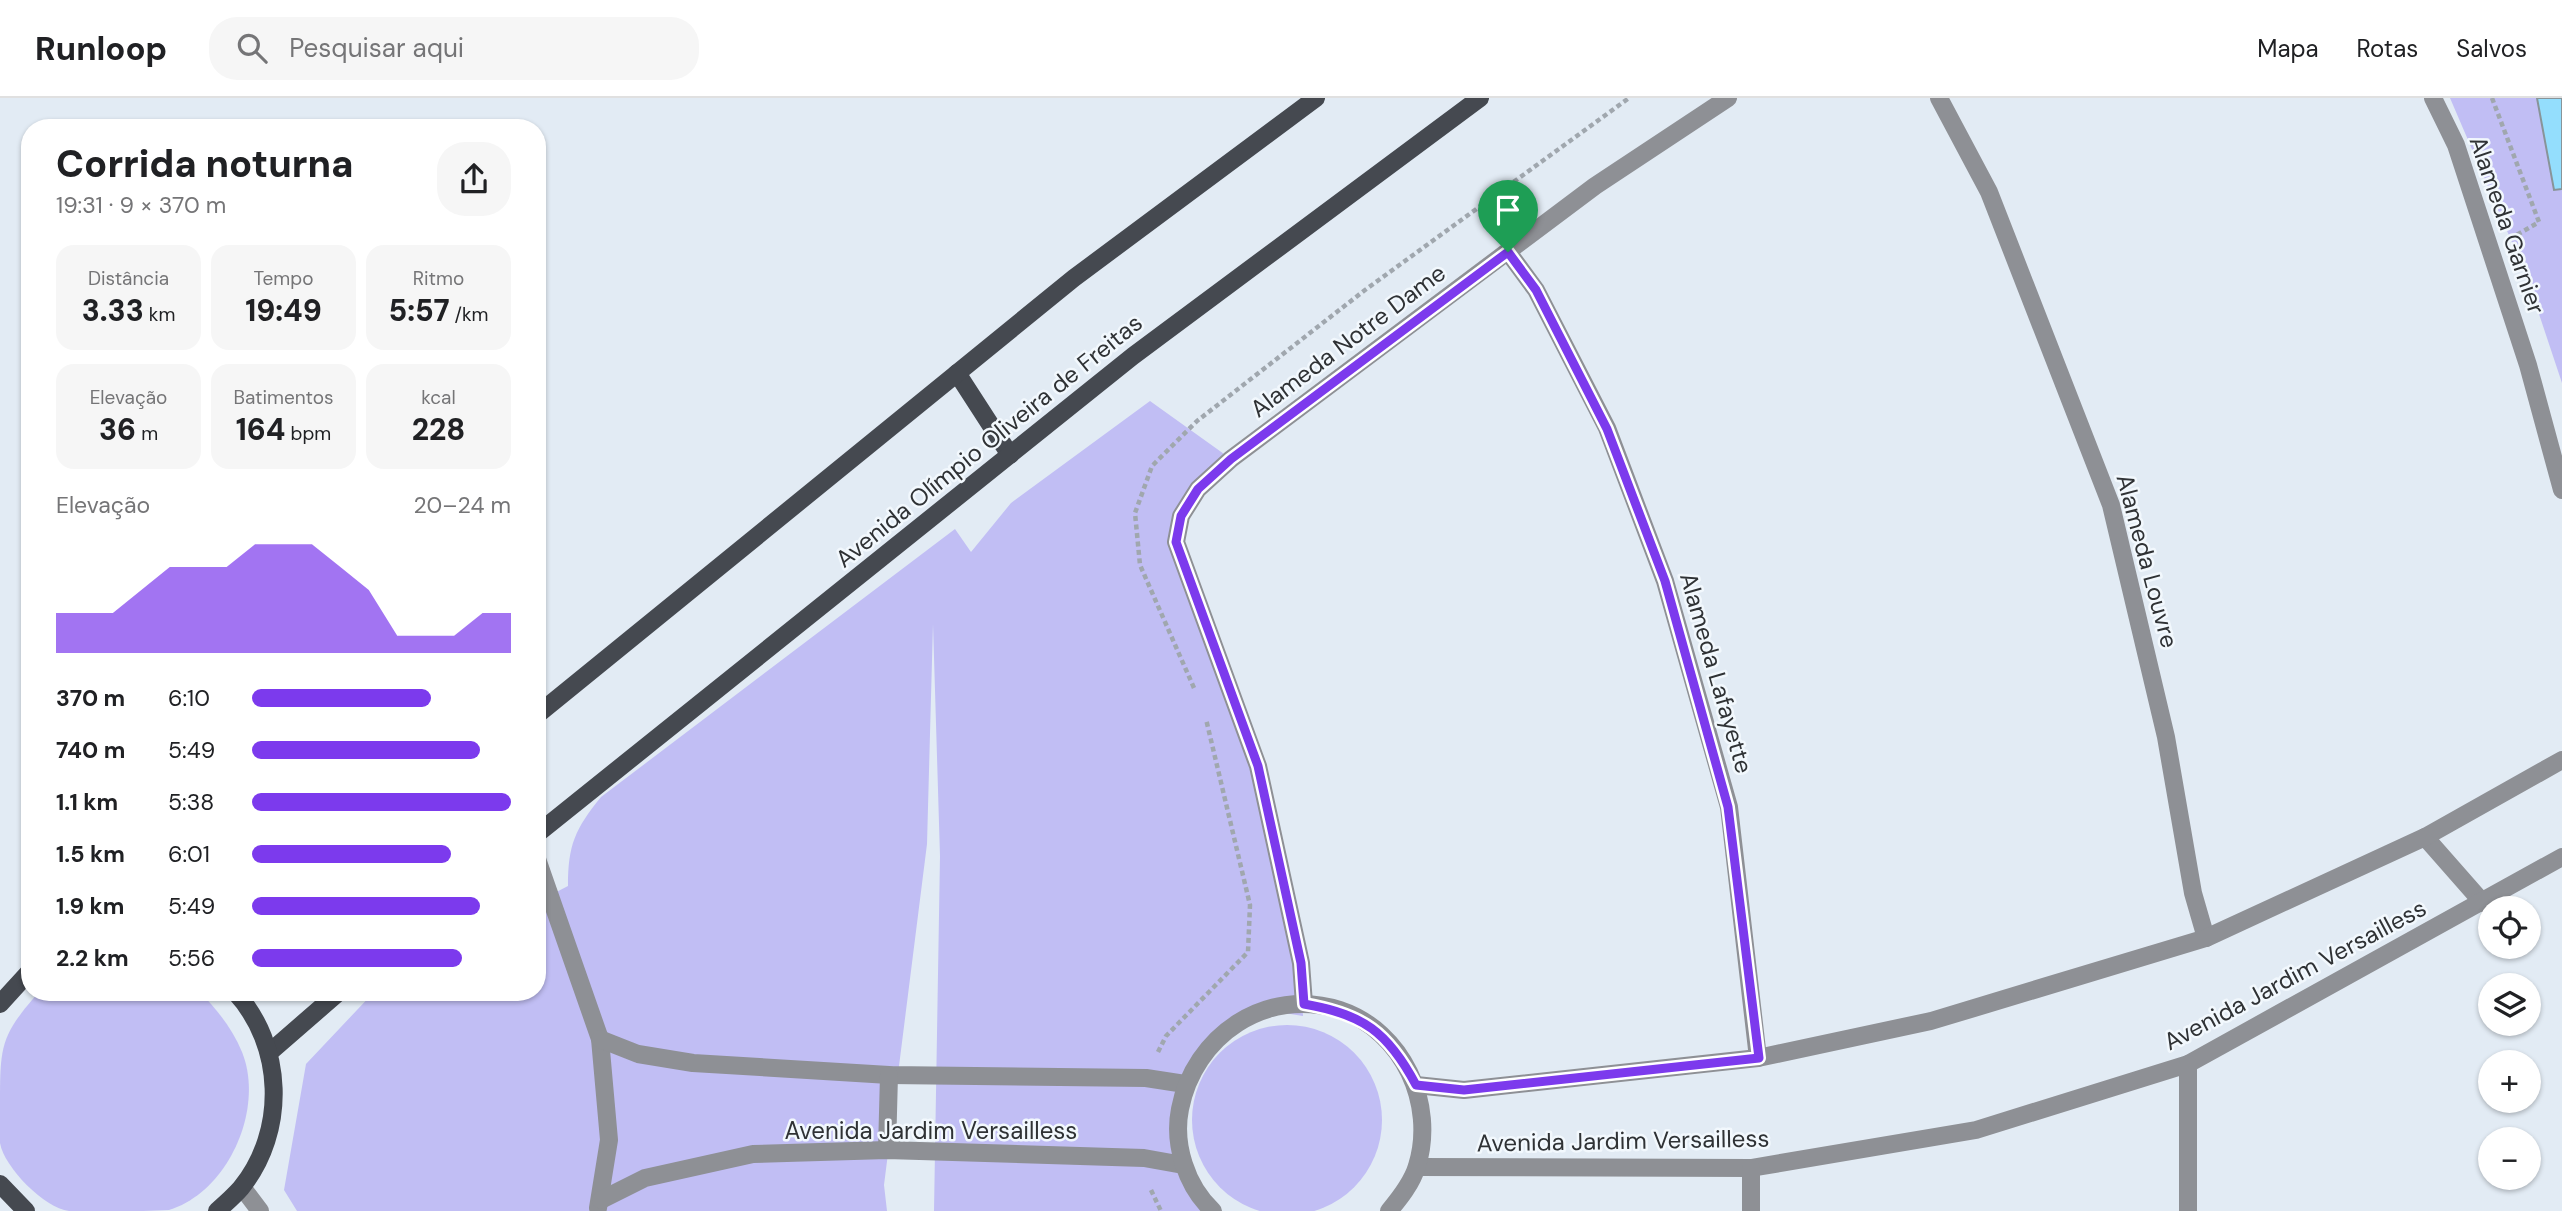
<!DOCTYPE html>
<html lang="pt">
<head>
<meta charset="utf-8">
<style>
  :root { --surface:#fff; --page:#f6f6f6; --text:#202124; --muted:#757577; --line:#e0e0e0; --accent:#7c3aed }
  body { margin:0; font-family:"DM Sans",sans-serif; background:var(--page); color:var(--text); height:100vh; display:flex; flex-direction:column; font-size:26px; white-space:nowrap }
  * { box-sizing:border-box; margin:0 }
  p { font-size:23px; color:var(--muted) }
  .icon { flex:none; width:38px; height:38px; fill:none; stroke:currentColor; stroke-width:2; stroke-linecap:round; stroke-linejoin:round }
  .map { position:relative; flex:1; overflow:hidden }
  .sheet { position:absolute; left:21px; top:21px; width:525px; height:882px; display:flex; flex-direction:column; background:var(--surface); border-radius:28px; box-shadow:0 2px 5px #0004 }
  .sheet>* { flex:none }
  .fabs { position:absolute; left:2478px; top:798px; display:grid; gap:14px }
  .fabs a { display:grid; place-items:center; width:63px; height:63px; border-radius:50%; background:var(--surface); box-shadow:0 2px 5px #0004; font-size:35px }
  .pin { position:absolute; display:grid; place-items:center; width:60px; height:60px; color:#fff; margin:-72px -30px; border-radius:50% 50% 50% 0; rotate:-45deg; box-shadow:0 0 7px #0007 }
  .pin .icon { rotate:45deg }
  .round { display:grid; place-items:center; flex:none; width:74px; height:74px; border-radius:28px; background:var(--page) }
  .overview { display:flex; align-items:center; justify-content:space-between; height:119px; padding:0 35px }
  h1 { font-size:38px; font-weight:800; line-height:52px }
  .stats { display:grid; grid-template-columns:repeat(3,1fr); gap:10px; height:119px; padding:7px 35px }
  .stats div { display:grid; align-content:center; border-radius:18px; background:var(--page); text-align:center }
  .stats b { font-size:30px; font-weight:800 }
  .stats small { font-size:19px; font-weight:400 }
  .stats p { font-size:19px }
  .chart { height:196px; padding:14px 35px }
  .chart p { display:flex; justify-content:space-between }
  .chart svg { width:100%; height:126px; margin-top:7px; fill:var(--accent); opacity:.7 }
  ul { padding:0 35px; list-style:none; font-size:23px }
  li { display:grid; grid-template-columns:112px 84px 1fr; align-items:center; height:52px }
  li i { height:18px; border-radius:9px; background:var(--accent) }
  header { display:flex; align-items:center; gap:42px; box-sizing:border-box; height:98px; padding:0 35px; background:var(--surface); border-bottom:2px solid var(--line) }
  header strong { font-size:33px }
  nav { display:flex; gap:38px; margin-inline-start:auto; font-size:24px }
  .search { width:490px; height:63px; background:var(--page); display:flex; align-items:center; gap:18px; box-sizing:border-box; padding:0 24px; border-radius:28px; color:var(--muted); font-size:26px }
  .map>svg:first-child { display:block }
</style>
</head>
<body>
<header>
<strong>Runloop</strong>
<div class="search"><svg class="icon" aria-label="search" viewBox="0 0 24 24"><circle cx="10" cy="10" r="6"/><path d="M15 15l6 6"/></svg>Pesquisar aqui</div>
<nav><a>Mapa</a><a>Rotas</a><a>Salvos</a></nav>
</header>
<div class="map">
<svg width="2562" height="1113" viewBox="0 0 2562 1113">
  <rect width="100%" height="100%" fill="#e2ebf4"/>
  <g fill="#c1bef4">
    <polygon points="2450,0 2562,0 2562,285 2526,177"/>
    <path d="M 1150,303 L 1231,361 L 1198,391 L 1176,444 C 1232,598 1295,753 1303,918 L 1266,912 L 1232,927 L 1185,986 L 1183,1067 L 1213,1113 L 934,1113 L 940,758 L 933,526 L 927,746 L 884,1087 L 887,1113 L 297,1113 L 284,1092 L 306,966 L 374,894 L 537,894 L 537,804 L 568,788 C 568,747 575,731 601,699 L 955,431 L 971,454 L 1011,405 Z"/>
    <path d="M 39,894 L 200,894 C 218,913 232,930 242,954 C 265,1011 228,1094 169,1112 C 154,1113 132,1113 117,1113 C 101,1113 84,1113 69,1113 C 44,1110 4,1069 0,1045 C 0,1033 0,1019 0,1008 C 0,948 0,938 39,894 Z"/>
    <circle cx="1287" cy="1022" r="95"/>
  </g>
  <polygon fill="#94defd" stroke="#889499" stroke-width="2" points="2537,0 2562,0 2562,91 2554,92"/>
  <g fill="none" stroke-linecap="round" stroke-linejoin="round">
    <g stroke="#a0a7ae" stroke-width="4.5" stroke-dasharray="5 3.5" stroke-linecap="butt">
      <polyline points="2492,0 2539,124 2515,138"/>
      <polyline points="1194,590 1140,467 1135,415 1152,368 1197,323 1365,192 1629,0"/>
      <polyline points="1158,954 1166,938 1248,854 1250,807 1206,621"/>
      <polyline points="1151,1092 1161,1113"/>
    </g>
    <g stroke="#8e9095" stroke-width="18">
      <polyline points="1939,0 1989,94 2111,407 2166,639 2193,795 2206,840"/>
      <polyline points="2433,0 2456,47 2528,267 2562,392"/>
      <polyline points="1508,154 1536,192 1607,330 1665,483 1729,709 1758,960"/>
      <polyline points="2425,739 2483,805"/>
      <polyline points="537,761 600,941 609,1042 598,1110"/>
      <polyline points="1304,906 1301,865 1258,668 1176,444 1181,418 1198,391 1231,361 1595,88 1728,0"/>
      <polyline points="600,941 638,956 693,965 889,977 1146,980 1185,986"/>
      <polyline points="1416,987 1464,992 1758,960 1931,923 2206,840 2425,739 2562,662"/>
      <polyline points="887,1052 889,977"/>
      <polyline points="1417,1069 1751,1070 1976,1032 2188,966 2562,759"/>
      <polyline points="242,1089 260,1113"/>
      <polyline points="601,1102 645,1080 753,1056 887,1052 1144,1060 1183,1067"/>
      <path d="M 1213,1113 C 1186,1088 1173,1046 1180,1011 C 1194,938 1266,888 1340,912 C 1403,933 1436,1006 1417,1068 C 1412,1085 1400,1100 1389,1113"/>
      <polyline points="1751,1113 1751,1070"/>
      <polyline points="2188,1113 2188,966"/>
    </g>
    <g stroke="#454950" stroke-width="18">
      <polyline points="957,275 1010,357"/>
      <polyline points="537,617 1074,180 1316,0"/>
      <polyline points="537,736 1133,258 1480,0"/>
      <polyline points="0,906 30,873"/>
      <polyline points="270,954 339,894"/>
      <polyline points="0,1086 26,1113"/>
      <path d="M 217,1113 C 225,1106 234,1098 241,1090 C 287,1033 284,947 235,894"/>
    </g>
  </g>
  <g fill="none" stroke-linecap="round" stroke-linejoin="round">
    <g stroke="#fff" stroke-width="14">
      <path id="route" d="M 1508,154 L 1536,192 L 1607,331 L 1665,483 L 1728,709 L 1759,960 L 1464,992 L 1416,987 C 1388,934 1363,916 1304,906 L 1301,865 L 1258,668 L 1176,444 L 1181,418 L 1198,391 L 1231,361 Z"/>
    </g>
    <use href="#route" stroke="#7c3aed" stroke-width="9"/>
  </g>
  <g text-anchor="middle" stroke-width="5" stroke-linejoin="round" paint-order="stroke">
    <g font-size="24" fill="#2f3235" stroke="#f2f8fd">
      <text transform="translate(2507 127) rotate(71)" y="8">Alameda Garnier</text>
      <text transform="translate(1348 243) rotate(-37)" y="8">Alameda Notre Dame</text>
      <text transform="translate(989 343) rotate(-39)" y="8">Avenida Olímpio Oliveira de Freitas</text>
      <text transform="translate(2147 463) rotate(75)" y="8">Alameda Louvre</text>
      <text transform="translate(1716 575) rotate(74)" y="8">Alameda Lafayette</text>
      <text transform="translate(2295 877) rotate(-28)" y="8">Avenida Jardim Versailless</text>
      <text x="931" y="1041">Avenida Jardim Versailless</text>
      <text transform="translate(1623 1043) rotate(-1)" y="8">Avenida Jardim Versailless</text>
    </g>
  </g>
</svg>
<div class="fabs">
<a><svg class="icon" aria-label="locate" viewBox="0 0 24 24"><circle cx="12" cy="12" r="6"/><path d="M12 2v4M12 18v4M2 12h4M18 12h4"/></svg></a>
<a><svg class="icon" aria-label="layers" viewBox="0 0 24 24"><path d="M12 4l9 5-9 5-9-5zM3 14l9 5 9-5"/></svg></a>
<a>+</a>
<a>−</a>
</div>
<div class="pin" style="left:1508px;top:154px;background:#1e9e55"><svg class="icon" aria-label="arrive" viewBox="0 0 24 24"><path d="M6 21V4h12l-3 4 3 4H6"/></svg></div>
<section class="sheet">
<div class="overview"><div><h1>Corrida noturna</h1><p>19:31 · 9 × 370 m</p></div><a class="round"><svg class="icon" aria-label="share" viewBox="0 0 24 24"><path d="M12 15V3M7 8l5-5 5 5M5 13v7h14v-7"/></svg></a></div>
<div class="stats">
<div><p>Distância</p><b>3.33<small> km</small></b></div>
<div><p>Tempo</p><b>19:49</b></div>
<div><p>Ritmo</p><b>5:57<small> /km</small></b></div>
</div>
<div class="stats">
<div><p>Elevação</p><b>36<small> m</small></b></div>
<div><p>Batimentos</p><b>164<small> bpm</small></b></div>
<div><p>kcal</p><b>228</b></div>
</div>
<div class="chart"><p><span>Elevação</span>20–24 m</p>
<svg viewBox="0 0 160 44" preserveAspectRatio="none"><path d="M0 44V30L10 30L20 30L30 22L40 14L50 14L60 14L70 6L80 6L90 6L100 14L110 22L120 38L130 38L140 38L150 30L160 30V44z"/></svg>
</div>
<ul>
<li><b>370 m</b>6:10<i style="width:69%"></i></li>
<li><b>740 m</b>5:49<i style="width:88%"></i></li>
<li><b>1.1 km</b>5:38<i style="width:100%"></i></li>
<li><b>1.5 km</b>6:01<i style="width:77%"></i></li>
<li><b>1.9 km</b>5:49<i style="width:88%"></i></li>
<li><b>2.2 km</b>5:56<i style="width:81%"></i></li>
</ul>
</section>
</div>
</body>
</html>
